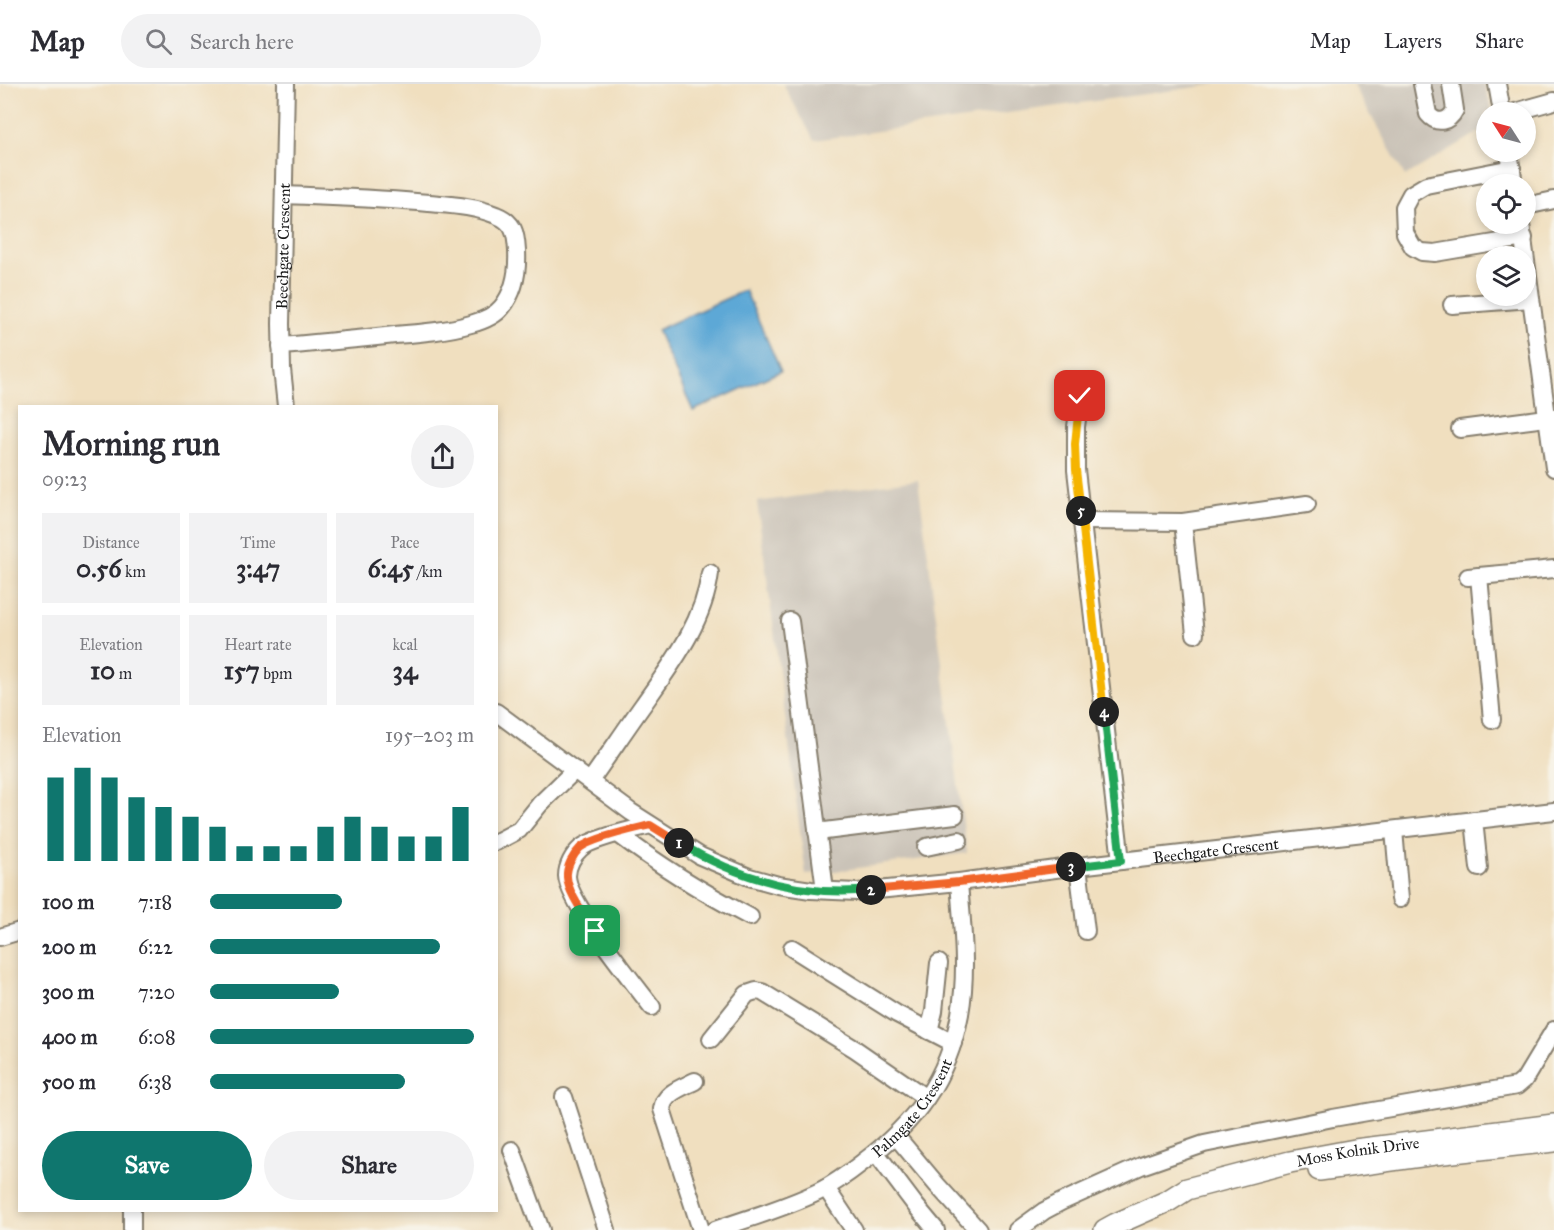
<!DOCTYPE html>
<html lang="en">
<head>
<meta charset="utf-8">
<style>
  :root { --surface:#fff; --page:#f2f2f3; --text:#2b2b33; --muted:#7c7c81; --line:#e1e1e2; --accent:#0f766e }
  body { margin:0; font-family:"IM FELL Great Primer",serif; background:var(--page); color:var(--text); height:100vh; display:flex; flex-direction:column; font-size:22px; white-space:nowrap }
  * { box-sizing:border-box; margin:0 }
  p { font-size:20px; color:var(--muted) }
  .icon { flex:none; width:33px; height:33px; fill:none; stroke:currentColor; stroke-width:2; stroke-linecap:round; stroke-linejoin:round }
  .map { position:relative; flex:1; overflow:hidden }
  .drawer { position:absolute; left:18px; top:321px; width:480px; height:807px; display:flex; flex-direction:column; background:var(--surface); border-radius:0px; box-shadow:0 3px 9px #0003 }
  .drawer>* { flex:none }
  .needle { width:39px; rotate:306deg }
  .buttons { position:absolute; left:1476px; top:18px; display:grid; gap:12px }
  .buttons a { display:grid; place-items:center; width:60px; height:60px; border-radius:50%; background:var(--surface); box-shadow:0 3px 9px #0003; font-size:30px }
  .pin { position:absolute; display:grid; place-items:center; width:51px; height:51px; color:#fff; margin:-26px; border-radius:12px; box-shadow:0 3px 9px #0006 }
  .km { position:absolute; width:30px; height:30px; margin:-15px; border-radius:50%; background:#222; color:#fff; font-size:16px; line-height:30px; text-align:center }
  .round { display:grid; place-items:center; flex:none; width:63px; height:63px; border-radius:32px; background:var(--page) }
  .head { display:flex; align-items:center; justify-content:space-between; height:102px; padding:0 24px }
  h1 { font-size:33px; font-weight:800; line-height:45px }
  .stats { display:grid; grid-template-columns:repeat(3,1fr); gap:9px; height:102px; padding:6px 24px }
  .stats div { display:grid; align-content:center; border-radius:0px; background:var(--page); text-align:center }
  .stats b { font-size:26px; font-weight:800 }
  .stats small { font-size:16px; font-weight:400 }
  .stats p { font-size:16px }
  .chart { height:168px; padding:12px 24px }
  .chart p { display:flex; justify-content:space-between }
  .chart svg { width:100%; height:108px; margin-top:6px; stroke:var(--accent); stroke-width:6 }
  .cta { display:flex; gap:12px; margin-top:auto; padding:12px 24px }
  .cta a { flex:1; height:69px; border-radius:36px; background:var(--accent); color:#fff; font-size:24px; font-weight:800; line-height:69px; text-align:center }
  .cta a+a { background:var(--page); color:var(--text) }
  ul { padding:0 24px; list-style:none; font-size:20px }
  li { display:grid; grid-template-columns:96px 72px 1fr; align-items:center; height:45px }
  li i { height:15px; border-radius:8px; background:var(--accent) }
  header { display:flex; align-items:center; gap:36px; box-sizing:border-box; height:84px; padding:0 30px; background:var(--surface); border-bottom:2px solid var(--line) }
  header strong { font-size:28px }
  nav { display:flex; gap:33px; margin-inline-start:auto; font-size:21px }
  .search { width:420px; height:54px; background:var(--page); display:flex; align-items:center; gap:15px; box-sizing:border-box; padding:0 21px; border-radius:33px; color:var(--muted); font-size:22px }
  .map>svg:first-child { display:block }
</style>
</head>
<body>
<header>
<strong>Map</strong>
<div class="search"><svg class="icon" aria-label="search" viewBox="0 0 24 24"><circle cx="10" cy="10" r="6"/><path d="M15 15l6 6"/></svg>Search here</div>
<nav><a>Map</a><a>Layers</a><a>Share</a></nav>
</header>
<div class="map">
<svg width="1554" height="1146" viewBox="0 0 1554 1146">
  <rect width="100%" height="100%" fill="#f7f3e8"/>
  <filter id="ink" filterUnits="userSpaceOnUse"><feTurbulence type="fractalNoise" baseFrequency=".0167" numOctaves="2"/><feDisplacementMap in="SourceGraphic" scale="12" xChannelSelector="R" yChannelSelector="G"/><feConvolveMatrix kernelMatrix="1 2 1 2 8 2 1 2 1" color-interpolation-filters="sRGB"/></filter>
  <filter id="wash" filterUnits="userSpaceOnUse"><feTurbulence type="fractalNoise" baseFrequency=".008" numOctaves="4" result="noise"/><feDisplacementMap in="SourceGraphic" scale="24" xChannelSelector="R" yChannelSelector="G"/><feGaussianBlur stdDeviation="1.35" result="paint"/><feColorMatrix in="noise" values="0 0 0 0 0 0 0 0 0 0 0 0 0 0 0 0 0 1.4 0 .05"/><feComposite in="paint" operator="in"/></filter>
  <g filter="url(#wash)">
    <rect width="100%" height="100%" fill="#f0dfbf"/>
    <g fill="#cac3b8">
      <polygon points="783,0 1218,0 814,56"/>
      <polygon points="1353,0 1485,0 1492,28 1486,28 1486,44 1405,92"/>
      <polygon points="918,396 967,769 806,791 757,418"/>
    </g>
    <polygon fill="#5da8d6" stroke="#3c6279" stroke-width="1.5" points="745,206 781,287 693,327 657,246"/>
  </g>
  <g filter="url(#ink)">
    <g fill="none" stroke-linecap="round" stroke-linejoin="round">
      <g stroke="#867e6e" stroke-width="20">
        <g id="minor">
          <path d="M 1422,0 L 1428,30 C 1437,41 1449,38 1455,26 L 1451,0"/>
          <polyline points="1497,0 1502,28"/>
          <polyline points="1515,28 1554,17"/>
          <polyline points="1509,68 1514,100"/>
          <polyline points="1512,84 1426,101 1411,110 1404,123 1405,149 1413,163 1422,168 1435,169 1524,154"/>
          <polyline points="1526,122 1554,116"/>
          <polyline points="1521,140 1554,384"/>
          <polyline points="1452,221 1531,215"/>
          <path d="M 281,262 C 319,259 357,255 395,251 C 420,249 447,247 471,240 C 482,237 495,232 502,223 C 515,207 518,186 517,167 C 516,149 514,138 496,131 C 475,122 451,121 429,119 C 381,114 332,113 284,111"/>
          <polyline points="1080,312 1076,343 1076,386 1121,777"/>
          <path id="s1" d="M 286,322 L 282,285 L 281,240 L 286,0"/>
          <polyline points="1460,345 1554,333"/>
          <polyline points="1082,437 1183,438 1307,420"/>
          <polyline points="1183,438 1195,550"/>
          <polyline points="1479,492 1492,636"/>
          <polyline points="1468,493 1554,485"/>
          <polyline points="790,537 825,806"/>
          <path id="s2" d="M 496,628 L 631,728 L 700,772 L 749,793 L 778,801 L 811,806 L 857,808 L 959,798 L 1078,782 L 1554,727"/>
          <path d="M 590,697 C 608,672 625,646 643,621 C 671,581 704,539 710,489"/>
          <polyline points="1474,736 1479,784"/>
          <path d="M 650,741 C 633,746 593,754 581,764 C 573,771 567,782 567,792 C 568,819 634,899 652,923"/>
          <polyline points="1394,746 1400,815"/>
          <polyline points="817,748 955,731"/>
          <path d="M 618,750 C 660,782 702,808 750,833"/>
          <polyline points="496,758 519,746 540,720 575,686"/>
          <polyline points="926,763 959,756"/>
          <polyline points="1078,782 1086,847"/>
          <polyline points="0,853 20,847"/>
          <polyline points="792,864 897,930 953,959"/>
          <polyline points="929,947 934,927 939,879"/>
          <polyline points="711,955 747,910 756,907 762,908 855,965 926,1014"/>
          <path d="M 695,997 C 681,1004 664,1009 662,1025 L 701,1146"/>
          <polyline points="564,1013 607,1146"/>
          <polyline points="896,1052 937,1101 978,1146"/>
          <polyline points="512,1066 541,1146"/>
          <polyline points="876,1069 916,1122 936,1146"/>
          <polyline points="826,1104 854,1146"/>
          <polyline points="132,1126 132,1146"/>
          <path id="s3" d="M 715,1146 C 749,1134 785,1124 818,1108 C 834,1100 849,1089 863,1078 C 915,1039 948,995 960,930 C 968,886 962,841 959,798"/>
          <polyline points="1018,1146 1044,1127 1061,1118 1141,1082 1204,1060 1333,1034 1517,1002 1524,996 1554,946"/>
        </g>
      </g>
      <g stroke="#867e6e" stroke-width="24">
        <g id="major">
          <polyline points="1319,1086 1435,1070 1554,1057"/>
          <path id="s4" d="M 1105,1146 L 1116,1140 L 1168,1117 L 1187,1105 L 1290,1078 L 1355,1066 L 1554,1041"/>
        </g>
      </g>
      <use href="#minor" stroke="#fff" stroke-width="16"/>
      <use href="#major" stroke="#fff" stroke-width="21"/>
    </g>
  </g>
  <g fill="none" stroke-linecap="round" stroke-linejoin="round" filter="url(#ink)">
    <g stroke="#fff" stroke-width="12">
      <path id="split-1" d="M 595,847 C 586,832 568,810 567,793 C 566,783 573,771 580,764 C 592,754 634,745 650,741 L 679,759"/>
    </g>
    <g stroke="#fff" stroke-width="12">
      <path id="split-2" d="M 679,759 C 737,794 802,813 871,806"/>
    </g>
    <g stroke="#fff" stroke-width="12">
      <polyline id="split-3" points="871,806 959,798 1071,783"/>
    </g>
    <g stroke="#fff" stroke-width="12">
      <polyline id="split-4" points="1071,783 1121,777 1104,628"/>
    </g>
    <g stroke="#fff" stroke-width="12">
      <polyline id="split-5" points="1081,427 1104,628"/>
    </g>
    <g stroke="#fff" stroke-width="12">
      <polyline id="split-6" points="1080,312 1075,360 1076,386 1081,427"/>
    </g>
    <use href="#split-1" stroke="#f0652b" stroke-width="8"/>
    <use href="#split-2" stroke="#22a559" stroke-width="8"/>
    <use href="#split-3" stroke="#f0652b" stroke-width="8"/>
    <use href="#split-4" stroke="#22a559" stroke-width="8"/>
    <use href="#split-5" stroke="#f5b400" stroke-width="8"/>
    <use href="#split-6" stroke="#f5b400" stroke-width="8"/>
  </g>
  <g text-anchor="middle" stroke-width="4.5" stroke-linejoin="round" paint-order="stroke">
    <g font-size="16" fill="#1c1c1c" stroke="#f7f3e8">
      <text dy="6" stroke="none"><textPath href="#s1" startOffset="160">Beechgate Crescent</textPath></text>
      <text dy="6" stroke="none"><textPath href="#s2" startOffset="774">Beechgate Crescent</textPath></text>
      <text dy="6" stroke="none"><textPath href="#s3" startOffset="238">Palmgate Crescent</textPath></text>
      <text dy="6" stroke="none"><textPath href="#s4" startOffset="267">Moss Kolnik Drive</textPath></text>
    </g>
  </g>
</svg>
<div class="buttons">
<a><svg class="needle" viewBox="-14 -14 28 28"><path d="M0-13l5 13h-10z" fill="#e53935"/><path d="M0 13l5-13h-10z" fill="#7c7c81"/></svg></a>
<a><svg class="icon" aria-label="locate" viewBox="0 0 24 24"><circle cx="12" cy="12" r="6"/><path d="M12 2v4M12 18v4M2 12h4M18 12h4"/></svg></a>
<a><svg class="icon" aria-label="layers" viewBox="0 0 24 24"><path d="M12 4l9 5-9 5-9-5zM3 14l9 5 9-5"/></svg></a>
</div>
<div class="pin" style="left:595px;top:847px;background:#1e9e55"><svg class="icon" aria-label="arrive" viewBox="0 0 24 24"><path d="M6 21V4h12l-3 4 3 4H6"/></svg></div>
<div class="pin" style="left:1080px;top:312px;background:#d93025"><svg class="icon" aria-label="check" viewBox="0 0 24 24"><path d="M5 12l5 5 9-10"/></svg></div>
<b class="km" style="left:679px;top:759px">1</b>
<b class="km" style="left:871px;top:806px">2</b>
<b class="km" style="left:1071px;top:783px">3</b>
<b class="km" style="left:1104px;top:628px">4</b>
<b class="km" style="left:1081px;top:427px">5</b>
<section class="drawer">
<div class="head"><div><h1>Morning run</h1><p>09:23</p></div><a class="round"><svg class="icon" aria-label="share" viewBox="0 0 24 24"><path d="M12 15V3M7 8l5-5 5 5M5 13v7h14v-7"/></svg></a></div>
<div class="stats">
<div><p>Distance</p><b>0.56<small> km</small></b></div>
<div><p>Time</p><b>3:47</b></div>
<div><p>Pace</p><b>6:45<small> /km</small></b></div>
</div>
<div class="stats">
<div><p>Elevation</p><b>10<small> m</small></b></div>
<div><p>Heart rate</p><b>157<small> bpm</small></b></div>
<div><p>kcal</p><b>34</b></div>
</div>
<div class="chart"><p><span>Elevation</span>195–203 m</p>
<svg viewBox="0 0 160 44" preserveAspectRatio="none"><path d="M5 44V10M15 44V6M25 44V10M35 44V18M45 44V22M55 44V26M65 44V30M75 44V38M85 44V38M95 44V38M105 44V30M115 44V26M125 44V30M135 44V34M145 44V34M155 44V22"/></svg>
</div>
<ul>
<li><b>100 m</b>7:18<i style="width:50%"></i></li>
<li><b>200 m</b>6:22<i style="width:87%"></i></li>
<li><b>300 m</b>7:20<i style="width:49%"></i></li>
<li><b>400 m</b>6:08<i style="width:100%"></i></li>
<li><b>500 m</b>6:38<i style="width:74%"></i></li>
</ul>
<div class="cta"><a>Save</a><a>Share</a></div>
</section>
</div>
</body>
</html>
